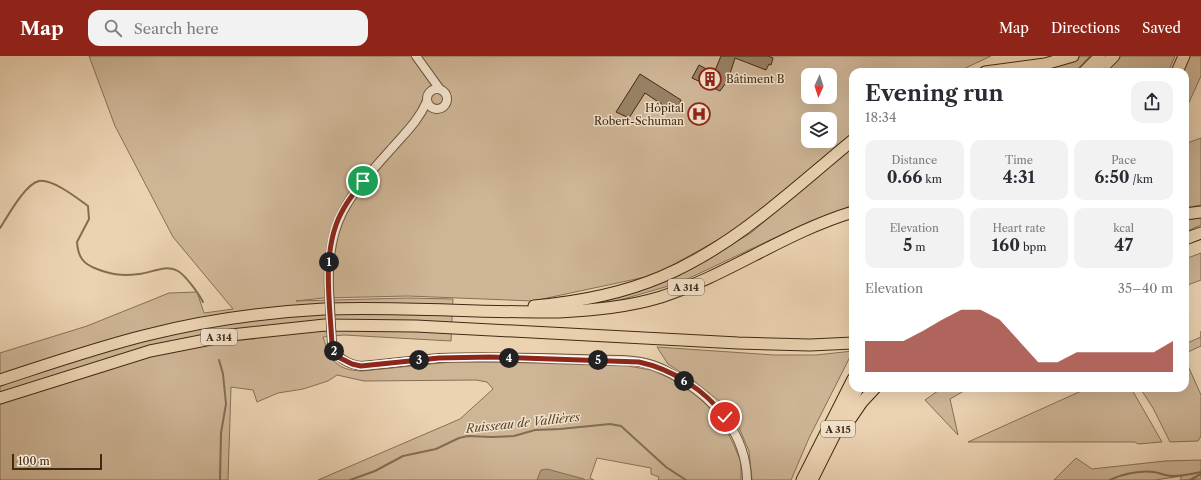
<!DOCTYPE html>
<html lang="en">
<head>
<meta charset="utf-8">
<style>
  :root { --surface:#fff; --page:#f2f2f3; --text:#2b2b33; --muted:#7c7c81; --accent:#8f2418 }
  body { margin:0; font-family:"Libre Caslon Text",serif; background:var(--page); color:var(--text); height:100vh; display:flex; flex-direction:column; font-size:15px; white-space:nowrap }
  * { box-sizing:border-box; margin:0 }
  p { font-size:13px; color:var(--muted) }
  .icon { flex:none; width:22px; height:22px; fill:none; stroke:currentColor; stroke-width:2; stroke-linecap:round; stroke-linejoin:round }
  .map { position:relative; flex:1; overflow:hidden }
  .side { position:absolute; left:849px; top:12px; width:340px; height:324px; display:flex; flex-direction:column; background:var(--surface); border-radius:12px; box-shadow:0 4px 16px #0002 }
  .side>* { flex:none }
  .needle { width:26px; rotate:183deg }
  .controls { position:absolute; left:801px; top:12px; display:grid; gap:8px }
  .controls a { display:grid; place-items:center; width:36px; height:36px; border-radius:8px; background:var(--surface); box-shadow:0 4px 16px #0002; font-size:20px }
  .scale { position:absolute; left:12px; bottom:10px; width:90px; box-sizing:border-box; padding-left:4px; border:2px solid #3f2a13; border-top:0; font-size:11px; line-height:14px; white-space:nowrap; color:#3f2a13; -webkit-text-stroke:3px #f2e2cc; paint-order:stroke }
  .pin { position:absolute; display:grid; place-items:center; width:34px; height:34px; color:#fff; margin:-17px; border:2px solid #fff; border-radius:50%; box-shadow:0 1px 4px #0007 }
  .km { position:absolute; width:20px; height:20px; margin:-10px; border-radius:50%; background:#222; color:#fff; font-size:11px; line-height:20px; text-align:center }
  .round { display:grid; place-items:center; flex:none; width:42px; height:42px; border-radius:12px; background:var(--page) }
  .head { display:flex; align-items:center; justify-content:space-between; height:68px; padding:0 16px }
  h1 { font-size:22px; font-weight:700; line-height:30px }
  .metrics { display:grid; grid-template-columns:repeat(3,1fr); gap:6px; height:68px; padding:4px 16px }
  .metrics div { display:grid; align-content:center; border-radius:10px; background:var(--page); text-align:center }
  .metrics b { font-size:17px; font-weight:700 }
  .metrics small { font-size:11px; font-weight:400 }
  .metrics p { font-size:11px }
  .chart { height:112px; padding:8px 16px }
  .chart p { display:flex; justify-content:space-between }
  .chart svg { width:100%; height:72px; margin-top:4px; fill:var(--accent); opacity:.7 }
  header { display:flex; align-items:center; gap:24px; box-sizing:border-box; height:56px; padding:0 20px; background:var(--accent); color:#fff }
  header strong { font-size:19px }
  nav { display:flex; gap:22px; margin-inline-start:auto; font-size:14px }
  .search { width:280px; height:36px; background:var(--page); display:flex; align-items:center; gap:10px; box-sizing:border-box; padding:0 14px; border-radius:12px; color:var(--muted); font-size:15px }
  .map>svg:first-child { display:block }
</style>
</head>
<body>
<header>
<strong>Map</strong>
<div class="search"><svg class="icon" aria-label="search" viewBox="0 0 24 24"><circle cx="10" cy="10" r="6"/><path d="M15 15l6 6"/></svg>Search here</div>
<nav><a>Map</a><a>Directions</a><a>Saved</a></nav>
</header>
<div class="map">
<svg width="1201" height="424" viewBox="0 0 1201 424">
  <rect width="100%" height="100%" fill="#ebd2b1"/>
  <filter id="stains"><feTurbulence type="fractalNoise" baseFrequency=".005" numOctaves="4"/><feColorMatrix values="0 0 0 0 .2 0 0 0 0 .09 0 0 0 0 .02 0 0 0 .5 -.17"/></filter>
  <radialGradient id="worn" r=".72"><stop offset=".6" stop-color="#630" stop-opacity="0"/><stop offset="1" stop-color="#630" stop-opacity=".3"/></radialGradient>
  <g fill="#ceb596" stroke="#867054" fill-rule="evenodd">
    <path d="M 89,0 L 991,0 L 957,16 L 853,16 L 853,77 L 737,173 L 655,219 L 533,245 L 408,240 L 323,242 L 296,245 L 407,242 L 453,243 L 451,285 L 344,279 L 323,281 C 331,305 336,314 362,315 L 451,306 L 498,306 L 628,310 L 651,314 L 672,323 L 695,338 L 719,361 L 733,387 L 741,406 L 741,424 L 658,424 L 659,421 L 651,418 L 651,412 L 597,402 L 590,422 L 594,424 L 318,424 L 460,363 L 493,333 L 487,326 L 476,324 L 364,325 L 337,319 L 328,325 L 303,333 L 278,337 L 257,346 L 253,334 L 231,331 L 228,424 L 0,424 L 0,297 L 87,270 L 169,237 L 197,236 L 204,257 L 233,253 L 173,181 L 115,70 ZM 808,19 L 830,19 L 830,41 L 808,41 ZM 808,63 L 830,63 L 830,85 L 808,85 Z"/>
    <polygon points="1080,0 1090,0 1075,16 1017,16 1072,4"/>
    <polygon points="1120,0 1175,0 1168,16 1105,16"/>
    <polygon points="1189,0 1201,0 1201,20 1185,55 1185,16 1182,16"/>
    <polygon points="1201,82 1201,149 1185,152 1185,85 1187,87"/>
    <polygon points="853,88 853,149 770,184 679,227 613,246 588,247 678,220 751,177"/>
    <polygon points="1201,159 1201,169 1185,176 1185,161"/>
    <polygon points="1201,197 1201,224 1185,230 1185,203"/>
    <polygon points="1201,275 1201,290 1188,296 1185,300 1185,288 1201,281"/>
    <polygon points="657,291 774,299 816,299 853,295 809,382 791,424 752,424 749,395 738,369 723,348 694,325 668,308"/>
    <polygon points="1185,303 1201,339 1201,380 1198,385 1170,386 1153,352 1140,332 1185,332"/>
    <polygon points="942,332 969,332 950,343 958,379 925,344"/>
    <polygon points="1088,332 1131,332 1162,386 1138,388 1135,386 968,386"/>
    <polygon points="1076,402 1092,413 1165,405 1201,404 1201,423 1180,424 1182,420 1155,424 1054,424"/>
  </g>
  <polygon fill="#b1997b" stroke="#836d51" points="547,413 584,423 585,424 537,424 541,414"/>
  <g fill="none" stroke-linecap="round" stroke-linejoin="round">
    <g stroke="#836d51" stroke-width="2">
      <path d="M 0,172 C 8,160 25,128 39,125 C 53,123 77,142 88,150 L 89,163 L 77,186 C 78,201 83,208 97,213 C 112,219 123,220 139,218 C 151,217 166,208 178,215 C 186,220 199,238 203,246"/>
      <polyline points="219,304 223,318 226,348 221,377 220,424"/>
      <polyline points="350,424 375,415 403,400 436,393 459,382 468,380 492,381 514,380 535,374 560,373 610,368 621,370 666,411 686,424"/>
      <path d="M 1110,424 C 1122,418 1141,414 1154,416 C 1160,417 1166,420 1173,420 C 1182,420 1192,418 1201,416"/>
      <polyline points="1190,424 1201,418"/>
    </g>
  </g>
  <g fill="#988165" stroke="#3f2a13">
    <polygon points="721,0 768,0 773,2 771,9 769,8 766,14 735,2 728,24 720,35 692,22 699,9 714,17"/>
    <polygon points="640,18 681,44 678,50 676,49 672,55 645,37 629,62 616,56"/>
  </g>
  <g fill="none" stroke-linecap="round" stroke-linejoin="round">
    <g stroke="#6a543a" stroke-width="10">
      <g id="minor">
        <polyline points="416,0 439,32"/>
        <circle cx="437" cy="43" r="10"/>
        <path d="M 329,233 C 326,164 349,140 393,91 C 406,76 419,64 427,45"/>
        <path d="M 332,288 C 336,302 347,308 361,310 C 387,308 413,304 439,302 C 485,300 532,302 578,303 C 603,304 630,302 653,309 C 663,312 672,318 680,323 C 717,345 746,379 747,424"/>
      </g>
    </g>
    <g stroke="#3f2a13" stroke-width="13">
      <g id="highway">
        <polyline points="985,16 1045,8 1073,0"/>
        <polyline points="1084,16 1100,0"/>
        <polyline points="1098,16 1114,0"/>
        <polyline points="1177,16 1184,0"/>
        <polyline points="1185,158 1201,156"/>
        <polyline points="1185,183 1201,177"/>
        <path d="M 534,250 C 577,246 621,238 661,221 C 735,190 792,134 853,84"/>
        <path d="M 0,324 C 49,308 98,291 147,279 C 202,265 267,256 324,253 C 402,250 481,257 559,256 C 594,254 628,251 661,241 C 728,219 786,176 853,156"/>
        <polyline points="0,342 150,295 231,279 325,269 416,270 738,287 810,289 853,287"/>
        <polyline points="849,365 862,346 875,332"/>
        <polyline points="802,424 853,323"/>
        <polyline points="812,424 858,332"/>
      </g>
    </g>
    <use href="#minor" stroke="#f2e2cc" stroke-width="8"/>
    <use href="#highway" stroke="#ebd2b1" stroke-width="11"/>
    <g stroke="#6a543a" stroke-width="10" stroke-linecap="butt">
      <polyline id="minor-bridge" points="329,233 332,288"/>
    </g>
    <use href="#minor-bridge" stroke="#f2e2cc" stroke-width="8"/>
  </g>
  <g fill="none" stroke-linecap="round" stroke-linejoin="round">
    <g stroke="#fff" stroke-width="8">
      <path id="route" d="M 363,125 C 353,138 342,152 336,169 C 323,206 330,249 332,288 L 334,294 L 340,302 L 352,308 L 361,310 L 439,302 L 491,301 L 639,306 C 672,313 705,334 725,361"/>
    </g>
    <use href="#route" stroke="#8f2418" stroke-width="5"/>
  </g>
  <defs>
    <g id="building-ring" transform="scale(1.15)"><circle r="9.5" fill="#f2e2cc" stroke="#8f2418" stroke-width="1.5"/><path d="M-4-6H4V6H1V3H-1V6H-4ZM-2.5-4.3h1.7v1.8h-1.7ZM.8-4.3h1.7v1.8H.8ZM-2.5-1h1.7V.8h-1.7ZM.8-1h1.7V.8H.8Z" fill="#8f2418"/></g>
    <g id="hospital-ring" transform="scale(1.15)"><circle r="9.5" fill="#f2e2cc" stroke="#8f2418" stroke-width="1.5"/><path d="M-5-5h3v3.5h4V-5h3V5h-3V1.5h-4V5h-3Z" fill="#8f2418"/></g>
  </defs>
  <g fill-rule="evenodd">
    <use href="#building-ring" x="710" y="23"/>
    <use href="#hospital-ring" x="699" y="58"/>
  </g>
  <g text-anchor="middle" stroke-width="3" stroke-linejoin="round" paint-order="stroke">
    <g fill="#f2e2cc" stroke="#75614a" stroke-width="1">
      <rect x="668" y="223" width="36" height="16" rx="3"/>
      <rect x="201" y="273" width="36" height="16" rx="3"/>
      <rect x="821" y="365" width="34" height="16" rx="3"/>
    </g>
    <g font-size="10" font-weight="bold" fill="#3f2a13">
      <text x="686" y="235">A 314</text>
      <text x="219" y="285">A 314</text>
      <text x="838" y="377">A 315</text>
    </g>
    <g font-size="11" fill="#3f2a13" stroke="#f2e2cc" text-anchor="start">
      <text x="726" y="27">Bâtiment B</text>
      <text x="684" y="56" text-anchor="end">Hôpital<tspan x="684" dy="13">Robert-Schuman</tspan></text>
    </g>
    <g font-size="12" font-style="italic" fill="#5c462d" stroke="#f2e2cc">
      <text transform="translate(523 367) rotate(-6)" y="4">Ruisseau de Vallières</text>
    </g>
  </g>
  <rect width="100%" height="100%" filter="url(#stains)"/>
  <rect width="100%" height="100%" fill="url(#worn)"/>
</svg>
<div class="controls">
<a><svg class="needle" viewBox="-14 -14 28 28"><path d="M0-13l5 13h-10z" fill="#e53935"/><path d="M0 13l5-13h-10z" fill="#7c7c81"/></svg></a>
<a><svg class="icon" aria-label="layers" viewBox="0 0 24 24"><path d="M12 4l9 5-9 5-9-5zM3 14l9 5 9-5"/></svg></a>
</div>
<div class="scale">100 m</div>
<div class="pin" style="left:363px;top:125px;background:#1e9e55"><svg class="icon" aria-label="arrive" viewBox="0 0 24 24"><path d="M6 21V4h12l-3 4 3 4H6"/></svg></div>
<div class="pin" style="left:725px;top:361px;background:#d93025"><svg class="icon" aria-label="check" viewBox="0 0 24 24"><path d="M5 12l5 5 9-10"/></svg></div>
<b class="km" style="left:329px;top:206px">1</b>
<b class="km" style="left:334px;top:295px">2</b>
<b class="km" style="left:419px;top:304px">3</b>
<b class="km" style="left:509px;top:302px">4</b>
<b class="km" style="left:598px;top:304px">5</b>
<b class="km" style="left:684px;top:325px">6</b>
<section class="side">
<div class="head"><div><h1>Evening run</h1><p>18:34</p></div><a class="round"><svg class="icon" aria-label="share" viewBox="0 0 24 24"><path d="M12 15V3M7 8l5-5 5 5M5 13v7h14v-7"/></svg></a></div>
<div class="metrics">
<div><p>Distance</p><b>0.66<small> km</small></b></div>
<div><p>Time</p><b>4:31</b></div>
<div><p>Pace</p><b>6:50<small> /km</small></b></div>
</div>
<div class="metrics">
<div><p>Elevation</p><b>5<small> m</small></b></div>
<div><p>Heart rate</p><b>160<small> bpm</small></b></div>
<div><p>kcal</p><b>47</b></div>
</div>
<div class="chart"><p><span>Elevation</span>35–40 m</p>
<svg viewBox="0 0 160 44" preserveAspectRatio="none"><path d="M0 44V25L10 25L20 25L30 19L40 12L50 6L60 6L70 12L80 25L90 38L100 38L110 32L120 32L130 32L140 32L150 32L160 25V44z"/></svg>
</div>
</section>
</div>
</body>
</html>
